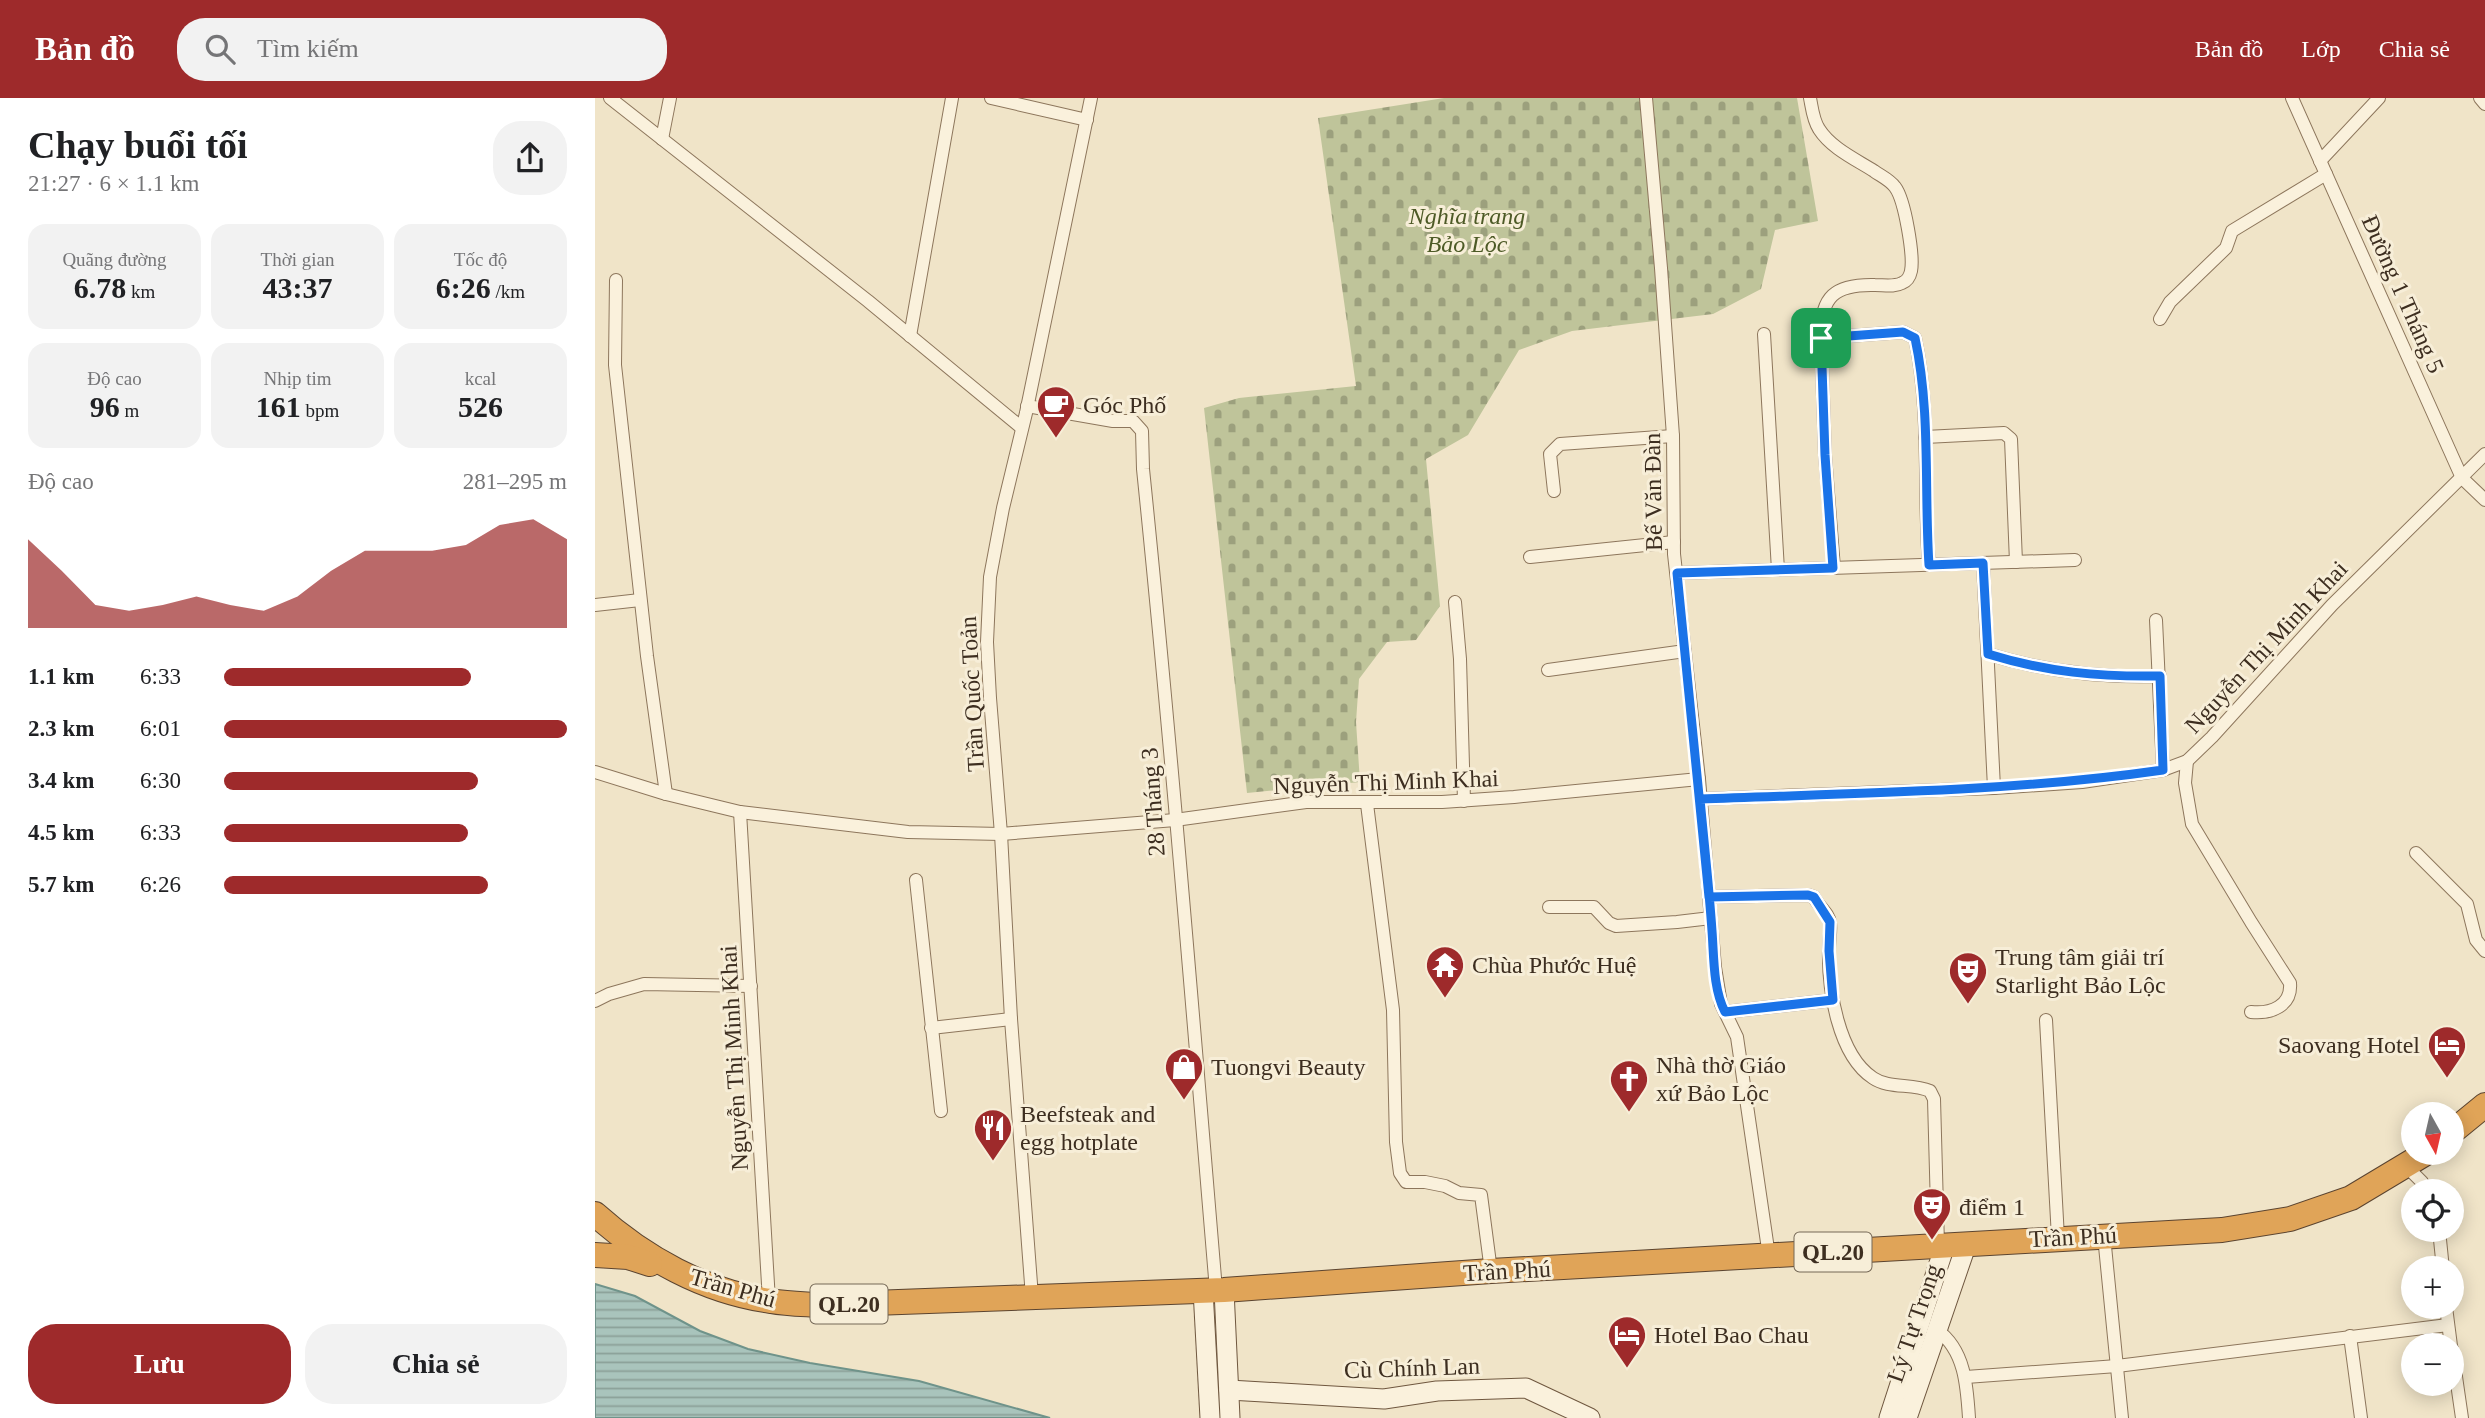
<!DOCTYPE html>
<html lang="vi">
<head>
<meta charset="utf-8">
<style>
  :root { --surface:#fff; --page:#f2f2f2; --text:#202124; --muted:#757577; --accent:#9e2a2b }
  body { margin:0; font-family:Georgia,serif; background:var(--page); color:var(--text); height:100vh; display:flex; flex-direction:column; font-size:26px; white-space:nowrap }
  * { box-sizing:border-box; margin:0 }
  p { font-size:23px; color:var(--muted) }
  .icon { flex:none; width:38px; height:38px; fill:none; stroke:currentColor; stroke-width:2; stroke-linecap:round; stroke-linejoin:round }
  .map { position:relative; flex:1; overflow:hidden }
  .drawer { display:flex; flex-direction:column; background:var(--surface); width:595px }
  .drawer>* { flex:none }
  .needle { width:46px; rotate:172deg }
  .tools { position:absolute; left:1806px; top:1004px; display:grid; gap:14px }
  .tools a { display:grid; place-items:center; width:63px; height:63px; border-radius:50%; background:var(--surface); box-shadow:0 4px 18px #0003; font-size:35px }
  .pin { position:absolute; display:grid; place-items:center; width:60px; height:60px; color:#fff; margin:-30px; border-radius:14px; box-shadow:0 4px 10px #0006 }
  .round { display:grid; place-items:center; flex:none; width:74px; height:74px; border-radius:28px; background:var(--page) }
  .summary { display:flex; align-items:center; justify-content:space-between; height:119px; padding:0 28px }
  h1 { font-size:38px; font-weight:700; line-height:52px }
  .figures { display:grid; grid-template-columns:repeat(3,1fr); gap:10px; height:119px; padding:7px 28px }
  .figures div { display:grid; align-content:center; border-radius:18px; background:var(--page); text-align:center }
  .figures b { font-size:30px; font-weight:700 }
  .figures small { font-size:19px; font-weight:400 }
  .figures p { font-size:19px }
  .chart { height:196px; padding:14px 28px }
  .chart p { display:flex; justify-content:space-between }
  .chart svg { width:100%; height:126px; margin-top:7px; fill:var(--accent); opacity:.7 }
  .button { display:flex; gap:14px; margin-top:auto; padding:14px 28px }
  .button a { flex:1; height:80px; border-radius:28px; background:var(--accent); color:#fff; font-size:28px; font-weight:700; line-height:80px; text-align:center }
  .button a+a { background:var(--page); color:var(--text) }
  ul { padding:0 28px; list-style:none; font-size:23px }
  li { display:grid; grid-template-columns:112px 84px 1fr; align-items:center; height:52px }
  li i { height:18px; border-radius:9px; background:var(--accent) }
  header { display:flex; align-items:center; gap:42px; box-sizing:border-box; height:98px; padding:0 35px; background:var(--accent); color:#fff }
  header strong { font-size:33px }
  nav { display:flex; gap:38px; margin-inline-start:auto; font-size:24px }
  .search { width:490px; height:63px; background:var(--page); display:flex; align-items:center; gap:18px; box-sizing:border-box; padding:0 24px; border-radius:28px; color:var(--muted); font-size:26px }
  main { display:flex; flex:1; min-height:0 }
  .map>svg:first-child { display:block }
</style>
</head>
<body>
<header>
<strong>Bản đồ</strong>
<div class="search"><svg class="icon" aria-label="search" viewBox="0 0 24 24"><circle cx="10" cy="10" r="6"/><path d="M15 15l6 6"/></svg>Tìm kiếm</div>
<nav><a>Bản đồ</a><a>Lớp</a><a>Chia sẻ</a></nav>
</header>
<main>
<section class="drawer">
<div class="summary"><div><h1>Chạy buổi tối</h1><p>21:27 · 6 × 1.1 km</p></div><a class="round"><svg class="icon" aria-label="share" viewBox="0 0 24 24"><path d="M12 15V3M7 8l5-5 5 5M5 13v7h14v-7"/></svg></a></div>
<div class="figures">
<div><p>Quãng đường</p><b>6.78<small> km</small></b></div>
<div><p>Thời gian</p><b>43:37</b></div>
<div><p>Tốc độ</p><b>6:26<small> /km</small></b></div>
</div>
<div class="figures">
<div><p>Độ cao</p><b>96<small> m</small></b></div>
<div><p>Nhịp tim</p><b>161<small> bpm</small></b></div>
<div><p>kcal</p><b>526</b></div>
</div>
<div class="chart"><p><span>Độ cao</span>281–295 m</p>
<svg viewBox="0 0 160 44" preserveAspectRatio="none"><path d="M0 44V13L10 24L20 36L30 38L40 36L50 33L60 36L70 38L80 33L90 24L100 17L110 17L120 17L130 15L140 8L150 6L160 13V44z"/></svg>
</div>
<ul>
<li><b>1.1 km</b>6:33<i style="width:72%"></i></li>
<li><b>2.3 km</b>6:01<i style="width:100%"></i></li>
<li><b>3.4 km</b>6:30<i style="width:74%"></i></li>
<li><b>4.5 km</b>6:33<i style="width:71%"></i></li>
<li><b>5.7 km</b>6:26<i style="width:77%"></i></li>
</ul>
<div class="button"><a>Lưu</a><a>Chia sẻ</a></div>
</section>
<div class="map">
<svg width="1890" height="1320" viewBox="0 0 1890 1320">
  <defs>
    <pattern id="cemetery-stones" width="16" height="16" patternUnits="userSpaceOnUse" patternTransform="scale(1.75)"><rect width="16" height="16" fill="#bfc49a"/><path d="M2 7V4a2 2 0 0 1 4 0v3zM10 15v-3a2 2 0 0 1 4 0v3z" fill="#9ca07d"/></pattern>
    <pattern id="water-rules" width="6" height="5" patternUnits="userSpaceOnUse" patternTransform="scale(1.75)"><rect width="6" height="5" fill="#a9c4bc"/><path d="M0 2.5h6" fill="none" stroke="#8ba098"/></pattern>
  </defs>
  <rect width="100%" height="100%" fill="#f0e4c8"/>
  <polygon fill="url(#cemetery-stones)" points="849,0 1202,0 1223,123 1180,132 1166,191 1118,216 977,233 924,252 873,337 831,361 845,508 821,542 792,544 764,581 761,624 765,684 652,695 609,310 644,300 761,288 723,20"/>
  <polygon fill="url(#water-rules)" stroke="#6f938a" stroke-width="2" points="0,1186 40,1198 105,1233 153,1251 215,1265 324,1283 455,1320 0,1320"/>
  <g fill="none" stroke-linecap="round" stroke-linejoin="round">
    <g stroke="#8d765c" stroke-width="14">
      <g id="street">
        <polyline points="15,0 273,203 427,330"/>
        <polyline points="396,0 492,22"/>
        <polyline points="1051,0 1066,170 1078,338 1079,456 1104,681 1120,869 1126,906 1142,939 1174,1158"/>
        <path d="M 1215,0 C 1217,10 1218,22 1224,31 C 1236,50 1260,61 1279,73 C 1286,78 1295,82 1300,89 C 1310,102 1319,158 1316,173 C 1315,178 1312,183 1307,185 C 1300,189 1289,187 1280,187 C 1240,186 1225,198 1226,240 L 1230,357 L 1239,470"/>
        <polyline points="1697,0 1867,380 1890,402"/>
        <polyline points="1885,0 1890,6"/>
        <polyline points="67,41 75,0"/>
        <polyline points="1725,63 1784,0"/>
        <polyline points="21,182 20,267 52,558 71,696"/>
        <polyline points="1565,221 1575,204 1631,150 1637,133 1731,76"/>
        <polyline points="1169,236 1183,472"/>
        <polyline points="315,238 357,0"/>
        <path d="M 1226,240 L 1308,234 L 1320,240 C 1336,314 1328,392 1334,467"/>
        <path d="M 432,308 L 518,323 L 538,323 L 547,333 L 548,371 C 576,644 598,918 621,1192"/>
        <polyline points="1330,339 1409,335 1416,341 1421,464"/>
        <polyline points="959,393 955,356 965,346 1078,338"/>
        <polyline points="935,459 1079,444"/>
        <polyline points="1388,465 1399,690"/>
        <polyline points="1082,475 1480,462"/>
        <polyline points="860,504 865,561 869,703"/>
        <polyline points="0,507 45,502"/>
        <polyline points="1561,522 1568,672"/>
        <path d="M 1393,556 C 1451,574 1505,580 1565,578"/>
        <polyline points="953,572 1090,553"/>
        <path d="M 1592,663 L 1590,685 L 1597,726 L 1656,824 L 1695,885 C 1697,908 1676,916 1656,914"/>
        <polyline points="0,674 71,696 145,714 313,734 406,736 580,722 711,704 847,704 919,699 1104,681"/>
        <polyline points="1105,701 1399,690 1487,684 1568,672 1592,663 1617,639 1737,507 1890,356"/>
        <polyline points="772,706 798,912 801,1044 805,1075 811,1084 830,1084 850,1088 864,1095 886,1097 896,1173"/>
        <polyline points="145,714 174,1203"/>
        <polyline points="1821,755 1872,806 1881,842 1890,853"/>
        <polyline points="321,782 346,1013"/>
        <path d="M 1114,799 L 1213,797 L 1219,799 C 1223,808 1234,815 1235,825 C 1236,834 1234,843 1234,852 C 1233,891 1243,957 1278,980 C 1294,991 1317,985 1335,993 L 1339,1001 L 1343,1147"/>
        <polyline points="954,809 999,809 1014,825 1021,828 1082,824 1116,820"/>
        <polyline points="0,903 14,896 49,886 156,888"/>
        <polyline points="1130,914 1238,902"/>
        <polyline points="1451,922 1463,1140"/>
        <polyline points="336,930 416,921"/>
        <polyline points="1811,1068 1827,1084 1831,1094"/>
        <polyline points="1844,1132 1848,1171"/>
        <polyline points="1509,1138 1527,1320"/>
        <polyline points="437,1199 416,921 406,736 395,600 392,544 395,479 408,410 431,315 496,0"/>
        <polyline points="1851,1209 1856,1248"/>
        <path d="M 1342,1232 C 1370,1252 1372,1288 1374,1320"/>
        <polyline points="1755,1238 1766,1320"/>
        <polyline points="1857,1251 1867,1320"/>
        <polyline points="1371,1279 1522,1268 1853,1227"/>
      </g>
    </g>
    <g stroke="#6f573f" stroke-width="21">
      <g id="secondary">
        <polyline points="608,1192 615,1320"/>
        <polyline points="629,1192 635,1320"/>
        <polyline points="634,1292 789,1301 842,1293 931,1290 995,1320"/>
        <polyline points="1294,1320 1350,1147"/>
        <polyline points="1312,1320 1372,1145"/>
      </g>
    </g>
    <g stroke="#5b4430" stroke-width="26">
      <g id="highway">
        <polyline points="1857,1034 1890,1007"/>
        <path d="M 0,1116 C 49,1160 110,1194 176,1203 C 192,1206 208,1206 224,1207 L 629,1192 L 896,1173 L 1627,1132 L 1695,1121 L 1756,1100 L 1831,1055"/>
        <polyline points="0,1157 33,1159 55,1166"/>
      </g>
    </g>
    <use href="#street" stroke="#faf1dc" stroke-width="12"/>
    <use href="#secondary" stroke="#faf1dc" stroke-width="19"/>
    <use href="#highway" stroke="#e0a458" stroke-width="24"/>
  </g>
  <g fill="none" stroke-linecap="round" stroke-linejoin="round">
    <g stroke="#fff" stroke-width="14">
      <path id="route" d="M 1226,240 L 1230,357 L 1238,470 L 1082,475 L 1114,799 L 1213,797 L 1219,799 L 1235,824 L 1234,853 L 1238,902 L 1130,914 C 1118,891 1119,859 1117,833 C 1114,789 1109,745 1105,701 C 1260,695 1415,694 1568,672 L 1565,578 C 1504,579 1451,574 1393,556 L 1388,465 L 1334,467 C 1329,392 1336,314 1320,240 L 1308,234 L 1226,240"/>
    </g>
    <use href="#route" stroke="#1a73e8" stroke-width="9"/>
  </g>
  <defs>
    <g id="cafe-pin" transform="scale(2.0125)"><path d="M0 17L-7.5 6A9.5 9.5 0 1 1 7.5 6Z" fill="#9e2a2b" stroke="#f7eed8"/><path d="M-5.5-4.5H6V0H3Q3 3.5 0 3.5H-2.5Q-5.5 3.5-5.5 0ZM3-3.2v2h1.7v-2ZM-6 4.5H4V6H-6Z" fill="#fff"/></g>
    <g id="temple-pin" transform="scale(2.0125)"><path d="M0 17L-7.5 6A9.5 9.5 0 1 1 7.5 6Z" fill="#9e2a2b" stroke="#f7eed8"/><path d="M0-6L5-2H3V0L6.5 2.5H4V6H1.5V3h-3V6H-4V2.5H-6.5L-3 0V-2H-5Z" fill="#fff"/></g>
    <g id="theatre-pin" transform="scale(2.0125)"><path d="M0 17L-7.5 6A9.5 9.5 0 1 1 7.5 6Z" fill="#9e2a2b" stroke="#f7eed8"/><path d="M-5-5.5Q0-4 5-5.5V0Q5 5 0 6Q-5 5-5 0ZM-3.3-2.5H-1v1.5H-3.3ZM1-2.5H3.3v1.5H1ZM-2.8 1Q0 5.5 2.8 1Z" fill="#fff"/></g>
    <g id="hotel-pin" transform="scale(2.0125)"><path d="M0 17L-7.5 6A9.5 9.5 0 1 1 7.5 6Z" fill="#9e2a2b" stroke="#f7eed8"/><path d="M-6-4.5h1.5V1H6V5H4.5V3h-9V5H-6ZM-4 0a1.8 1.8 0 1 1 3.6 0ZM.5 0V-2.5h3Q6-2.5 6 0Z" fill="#fff"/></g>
    <g id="shop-pin" transform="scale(2.0125)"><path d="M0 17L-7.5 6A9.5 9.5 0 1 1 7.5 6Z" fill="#9e2a2b" stroke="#f7eed8"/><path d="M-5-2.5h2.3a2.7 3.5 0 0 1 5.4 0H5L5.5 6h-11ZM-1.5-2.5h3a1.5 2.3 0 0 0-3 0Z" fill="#fff"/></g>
    <g id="church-pin" transform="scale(2.0125)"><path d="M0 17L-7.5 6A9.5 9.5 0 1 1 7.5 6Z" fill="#9e2a2b" stroke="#f7eed8"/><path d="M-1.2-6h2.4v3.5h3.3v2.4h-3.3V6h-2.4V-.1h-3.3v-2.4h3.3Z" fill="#fff"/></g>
    <g id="restaurant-pin" transform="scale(2.0125)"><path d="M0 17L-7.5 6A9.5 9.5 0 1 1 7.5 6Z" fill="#9e2a2b" stroke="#f7eed8"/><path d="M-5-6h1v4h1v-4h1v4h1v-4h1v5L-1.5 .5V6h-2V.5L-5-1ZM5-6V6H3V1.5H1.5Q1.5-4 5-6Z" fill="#fff"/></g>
  </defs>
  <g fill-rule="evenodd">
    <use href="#cafe-pin" x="461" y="307"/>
    <use href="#temple-pin" x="850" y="867"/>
    <use href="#theatre-pin" x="1373" y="873"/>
    <use href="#hotel-pin" x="1852" y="947"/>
    <use href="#shop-pin" x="589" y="969"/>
    <use href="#church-pin" x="1034" y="981"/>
    <use href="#restaurant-pin" x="398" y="1030"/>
    <use href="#theatre-pin" x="1337" y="1109"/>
    <use href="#hotel-pin" x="1032" y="1237"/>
  </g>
  <g text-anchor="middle" stroke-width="6" stroke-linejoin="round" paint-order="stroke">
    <g fill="#f7eed8" stroke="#756857" stroke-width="2">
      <rect x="1199.5" y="1134.5" width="77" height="39" rx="5"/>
      <rect x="215.5" y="1186.5" width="77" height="39" rx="5"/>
    </g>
    <g font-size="23" font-weight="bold" fill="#3d2e20">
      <text x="1238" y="1162">QL.20</text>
      <text x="254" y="1214">QL.20</text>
    </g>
    <g font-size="24" font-style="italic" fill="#4d5a26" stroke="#f7eed8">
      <text x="872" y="126">Nghĩa trang<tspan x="872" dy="28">Bảo Lộc</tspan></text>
    </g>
    <g font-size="24" fill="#3d2e20" stroke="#f7eed8">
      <text transform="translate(1808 196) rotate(66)" y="8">Đường 1 Tháng 5</text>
      <text transform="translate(1058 394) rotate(-91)" y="8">Bế Văn Đàn</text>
      <text transform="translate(1671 549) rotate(-47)" y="8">Nguyễn Thị Minh Khai</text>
      <text transform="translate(377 596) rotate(-93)" y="8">Trần Quốc Toản</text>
      <text transform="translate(791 684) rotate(-2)" y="8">Nguyễn Thị Minh Khai</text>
      <text transform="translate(558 704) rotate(-94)" y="8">28 Tháng 3</text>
      <text transform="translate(139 960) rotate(-93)" y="8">Nguyễn Thị Minh Khai</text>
      <text transform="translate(1478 1139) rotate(-3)" y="8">Trần Phú</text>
      <text transform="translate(912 1173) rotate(-3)" y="8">Trần Phú</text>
      <text transform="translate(138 1190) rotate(16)" y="8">Trần Phú</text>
      <text transform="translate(1319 1225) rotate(-71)" y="8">Lý Tự Trọng</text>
      <text transform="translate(817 1270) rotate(-2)" y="8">Cù Chính Lan</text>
    </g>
    <g font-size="24" fill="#3d2e20" stroke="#f7eed8" text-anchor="start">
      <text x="488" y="315">Góc Phố</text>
      <text x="1400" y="867">Trung tâm giải trí<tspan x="1400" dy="28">Starlight Bảo Lộc</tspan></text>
      <text x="877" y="875">Chùa Phước Huệ</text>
      <text x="1825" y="955" text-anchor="end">Saovang Hotel</text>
      <text x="1061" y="975">Nhà thờ Giáo<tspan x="1061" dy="28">xứ Bảo Lộc</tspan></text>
      <text x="616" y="977">Tuongvi Beauty</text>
      <text x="425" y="1024">Beefsteak and<tspan x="425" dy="28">egg hotplate</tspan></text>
      <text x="1364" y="1117">điểm 1</text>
      <text x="1059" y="1245">Hotel Bao Chau</text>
    </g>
  </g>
</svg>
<div class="tools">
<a><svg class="needle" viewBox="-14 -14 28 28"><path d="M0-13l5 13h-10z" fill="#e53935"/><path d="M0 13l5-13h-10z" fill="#757577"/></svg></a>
<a><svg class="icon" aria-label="locate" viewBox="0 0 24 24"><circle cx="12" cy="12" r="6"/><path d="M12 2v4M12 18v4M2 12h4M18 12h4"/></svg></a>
<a>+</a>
<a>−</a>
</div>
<div class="pin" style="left:1226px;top:240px;background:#1e9e55"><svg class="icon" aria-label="arrive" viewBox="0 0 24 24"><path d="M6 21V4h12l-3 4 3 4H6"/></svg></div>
</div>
</main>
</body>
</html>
